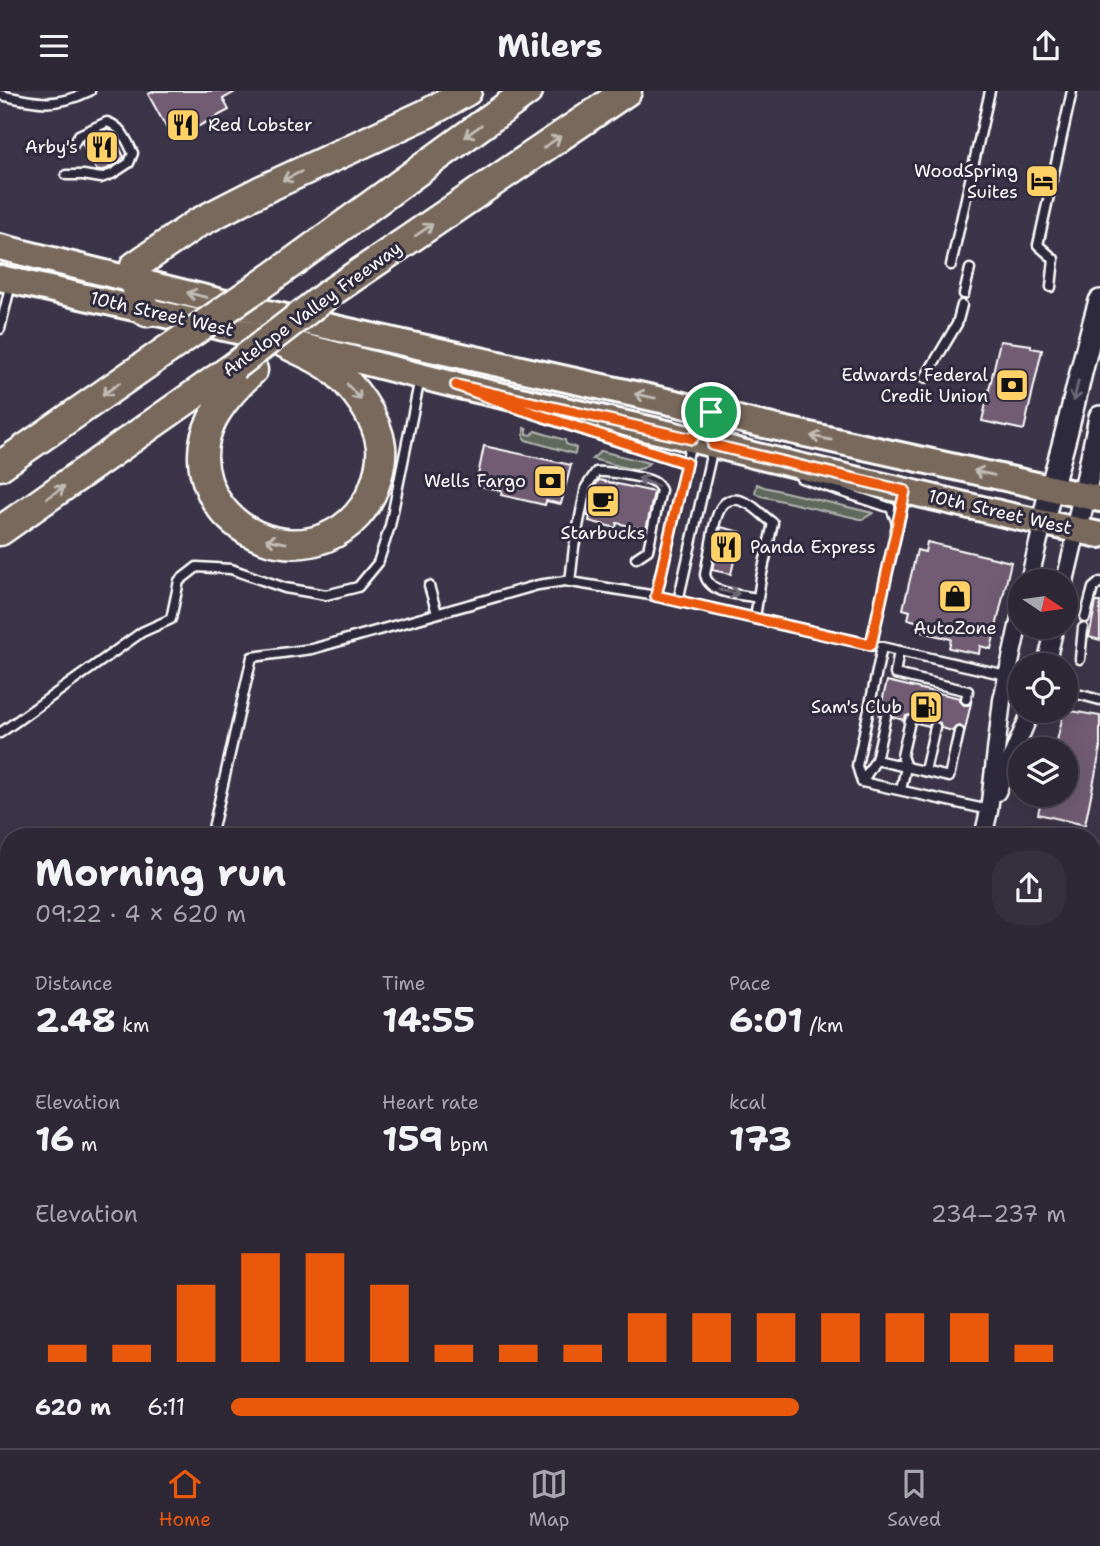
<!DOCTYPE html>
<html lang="en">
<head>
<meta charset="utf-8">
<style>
  :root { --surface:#2d2736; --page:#352f3e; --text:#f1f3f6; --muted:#a7a5ad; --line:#484451; --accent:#ea580c }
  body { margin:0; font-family:"Shantell Sans",sans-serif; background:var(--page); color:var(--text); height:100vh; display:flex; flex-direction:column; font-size:26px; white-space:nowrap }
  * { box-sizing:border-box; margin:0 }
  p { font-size:23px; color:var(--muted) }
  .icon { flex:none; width:38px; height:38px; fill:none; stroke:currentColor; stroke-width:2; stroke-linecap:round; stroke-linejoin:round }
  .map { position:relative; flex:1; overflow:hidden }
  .side { position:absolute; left:0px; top:737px; width:1101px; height:621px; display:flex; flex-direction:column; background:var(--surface); border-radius:28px 28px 0 0; box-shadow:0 7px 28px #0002,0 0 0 2px var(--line) }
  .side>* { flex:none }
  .needle { width:46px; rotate:103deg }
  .buttons { position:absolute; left:1008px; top:478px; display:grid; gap:14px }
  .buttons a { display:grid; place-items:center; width:70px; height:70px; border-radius:50%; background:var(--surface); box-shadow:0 7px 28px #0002,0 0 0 2px var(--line); font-size:35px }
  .pin { position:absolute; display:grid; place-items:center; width:60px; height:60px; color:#fff; margin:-30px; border:4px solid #fff; border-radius:50%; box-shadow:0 2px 7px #0007 }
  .round { display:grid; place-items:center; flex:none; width:74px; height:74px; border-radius:28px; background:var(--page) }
  .summary { display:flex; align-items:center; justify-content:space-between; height:119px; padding:0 35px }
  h1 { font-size:38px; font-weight:700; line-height:52px }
  .metrics { display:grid; grid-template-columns:repeat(3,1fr); gap:10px; height:119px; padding:7px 35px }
  .metrics div { display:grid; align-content:center }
  .metrics b { font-size:35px; font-weight:700 }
  .metrics small { font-size:19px; font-weight:400 }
  .metrics p { font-size:19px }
  .chart { height:196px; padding:14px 35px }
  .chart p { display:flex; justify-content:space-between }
  .chart svg { width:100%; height:126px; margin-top:7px; stroke:var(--accent); stroke-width:6 }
  ul { padding:0 35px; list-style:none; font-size:23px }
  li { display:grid; grid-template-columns:112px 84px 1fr; align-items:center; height:52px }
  li i { height:18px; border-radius:9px; background:var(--accent) }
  header { display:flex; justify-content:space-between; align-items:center; height:91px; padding:0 35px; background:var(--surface); font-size:32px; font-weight:700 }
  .tabs { display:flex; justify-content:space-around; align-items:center; height:98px; border-top:2px solid var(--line); background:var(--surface); font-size:19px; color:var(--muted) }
  .tabs a { display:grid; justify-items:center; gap:4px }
  .tabs .active { color:var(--accent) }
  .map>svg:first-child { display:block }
</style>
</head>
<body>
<header><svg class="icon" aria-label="menu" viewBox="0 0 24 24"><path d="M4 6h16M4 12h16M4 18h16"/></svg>Milers<svg class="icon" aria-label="share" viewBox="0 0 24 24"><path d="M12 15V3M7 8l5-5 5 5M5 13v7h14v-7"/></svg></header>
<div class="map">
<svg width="1100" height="1357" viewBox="0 0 1100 1357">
  <rect width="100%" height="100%" fill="#3c3448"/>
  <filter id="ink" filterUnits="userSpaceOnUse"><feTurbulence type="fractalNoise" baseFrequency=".0143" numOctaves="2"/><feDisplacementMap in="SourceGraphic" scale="14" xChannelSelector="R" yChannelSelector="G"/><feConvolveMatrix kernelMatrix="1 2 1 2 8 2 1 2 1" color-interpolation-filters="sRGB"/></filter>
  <g filter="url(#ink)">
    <g fill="#5f695d" stroke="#afb4ae" stroke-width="2">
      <polygon points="524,337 527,338 527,343 532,344 535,340 565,349 566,353 576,357 575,363 526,349 524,347"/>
      <polygon points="601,360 649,372 643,377 635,379 592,368"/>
      <polygon points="757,393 764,396 873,422 863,428 860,428 761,405 755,402"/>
      <polygon points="9,1208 9,1349 1092,1349 1092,1286 1100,1288 1100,1357 0,1357 0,1243"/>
    </g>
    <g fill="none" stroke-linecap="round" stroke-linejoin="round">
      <g stroke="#94a1ad" stroke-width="4.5">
        <polyline points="0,995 9,997"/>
        <polyline points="1092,1248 1100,1249"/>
      </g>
    </g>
    <g fill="#715c73" stroke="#fff" stroke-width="2">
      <polygon points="155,0 237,0 223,8 229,19 173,49 148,3"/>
      <polygon points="107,38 111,40 124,66 107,78 97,80 82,52 84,49"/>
      <polygon points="1000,250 1031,254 1031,257 1042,259 1024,339 982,330"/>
      <polygon points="484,355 571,374 561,413 546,410 545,414 501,404 502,400 476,394"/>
      <polygon points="599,389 654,401 646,439 617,432 616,437 589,430 590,425 588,425 593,404 591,404 593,398"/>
      <polygon points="721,436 741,441 731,483 712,479"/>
      <polygon points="927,451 1011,471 991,558 980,555 979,563 949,557 951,548 921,541 923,532 908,528 910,520 903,518 917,459 925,461"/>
      <polygon points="1096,511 1100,511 1100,549 1089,546"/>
      <polygon points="887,590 960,607 960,610 964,614 968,614 971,612 965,639 960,635 955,636 953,640 941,637 940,632 936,630 931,631 929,635 916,632 915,626 911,624 906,625 904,629 892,626 891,621 887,619 882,620 879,623"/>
      <polygon points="1066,619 1100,625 1100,660 1085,734 1038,723 1042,704 1066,704 1066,658 1055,658 1064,620"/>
    </g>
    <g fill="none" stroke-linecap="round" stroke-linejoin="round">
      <g stroke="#fff" stroke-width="13">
        <g id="lane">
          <path d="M 0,4 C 36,12 55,17 90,0"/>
          <path d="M 66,84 L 83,84 L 101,87 L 112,83 L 129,72 L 133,62 C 126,48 122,36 107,31 L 79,44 L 72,56"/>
          <polyline points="951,174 990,0"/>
          <polyline points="1051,196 1054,168 1038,154 1072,0"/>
          <polyline points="964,203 970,178"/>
          <polyline points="0,238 11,192"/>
          <polyline points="925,287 957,233 962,214"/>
          <polyline points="544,326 686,372"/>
          <polyline points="801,387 891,417 898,434"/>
          <path d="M 570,491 L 574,456 L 586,396 L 596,381 C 607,380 645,386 654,391 C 658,393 659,396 661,399 L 648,459 L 636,467"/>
          <polyline points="429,495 437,522"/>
          <polyline points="656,505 691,351"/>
          <polyline points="678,510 713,356"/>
          <path d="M 755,527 L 761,487 L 773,432 C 766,427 759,420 752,415 C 722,396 716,423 712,446 C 710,458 707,471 705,484 C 710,504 740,503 758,507"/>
          <polyline points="1085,527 1093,497 1100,491"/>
          <polyline points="871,554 905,403"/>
          <polyline points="899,560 895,583 968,600 966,608"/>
          <polyline points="1080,568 1083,537"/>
          <polyline points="1066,600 1100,609"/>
          <polyline points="0,642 142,541 171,528 179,490 197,476 231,478 285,497 326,504 358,496 378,472 390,435 418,297"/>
          <polyline points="876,669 949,686 959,641"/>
          <polyline points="925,680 935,636"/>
          <polyline points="862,691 857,675 882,556"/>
          <polyline points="862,691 989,719"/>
          <polyline points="862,691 876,669 886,625"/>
          <polyline points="901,699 906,676 902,665 910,630"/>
          <polyline points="211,746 252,566 312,558 538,494 565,490 656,505 1006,584"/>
          <polyline points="1092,915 1100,917"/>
          <polyline points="4,1147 9,1129"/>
          <polyline points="1092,1197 1100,1198"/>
          <polyline points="0,1212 9,1214"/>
          <polyline points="0,1256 9,1258"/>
          <polyline points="0,1285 9,1287"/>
          <polyline points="1092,1317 1100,1319"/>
          <polyline points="0,1337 2,1337 2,1357"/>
          <polyline points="2,1337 9,1322"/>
          <polyline points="391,1349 419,1352 459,1349"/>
          <polyline points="14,1357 19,1355 20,1357"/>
          <polyline points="330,1357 347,1349"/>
        </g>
      </g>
      <g stroke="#fff" stroke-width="21">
        <g id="street">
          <polyline points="1029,490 1043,432"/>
          <polyline points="1065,490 1077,439"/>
          <polyline points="1046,574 1055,536"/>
          <polyline points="997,701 1031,620"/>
          <polyline points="983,746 989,720 1002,609 1020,526"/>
          <polyline points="0,1162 4,1147"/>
        </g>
      </g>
      <g stroke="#fff" stroke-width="26">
        <g id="secondary">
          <path d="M 1043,432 C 1047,411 1053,390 1059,369 C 1074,316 1084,263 1100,210"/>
          <polyline points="1077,439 1100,326"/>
        </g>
      </g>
      <g stroke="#fff" stroke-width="30">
        <g id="primary">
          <polyline points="0,156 254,219 675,312 746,330 1100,408"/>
          <polyline points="0,187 278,249 455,294 671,343 757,365 1012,425 1100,444"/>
        </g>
      </g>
      <g stroke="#fff" stroke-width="33">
        <g id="highway">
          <polyline points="271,187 528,0"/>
          <polyline points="327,204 627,0"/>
          <polyline points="147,221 133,188 135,175 196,133 221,120 262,99 428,22 467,0"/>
          <path d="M 253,279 C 221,309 192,343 207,390 C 214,411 227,427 246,439 C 298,470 361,446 377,387 C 380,377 382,366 381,355 C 377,326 353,294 330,276 C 315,265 295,258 278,249"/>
          <polyline points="0,375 167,259"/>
          <polyline points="0,440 235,275"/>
        </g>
      </g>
      <use href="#lane" stroke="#2f2a3d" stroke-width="8"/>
      <use href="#street" stroke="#2f2a3d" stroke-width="16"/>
      <use href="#secondary" stroke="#2f2a3d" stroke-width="21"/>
      <use href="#primary" stroke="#78695c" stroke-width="24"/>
      <use href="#highway" stroke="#78695c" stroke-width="28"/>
      <g stroke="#fff" stroke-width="33" stroke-linecap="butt">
        <g id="highway-bridge">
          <polyline points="167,259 271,187"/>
          <polyline points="235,275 327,204"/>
        </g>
      </g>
      <use href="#highway-bridge" stroke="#78695c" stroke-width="28"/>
    </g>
    <defs><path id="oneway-shaft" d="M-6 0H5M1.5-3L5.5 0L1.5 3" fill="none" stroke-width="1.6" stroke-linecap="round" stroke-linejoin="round" transform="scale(1.75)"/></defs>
    <g stroke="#c2bcb6">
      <use href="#oneway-shaft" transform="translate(473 40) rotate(144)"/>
      <use href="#oneway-shaft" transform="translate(552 51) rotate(-34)"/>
      <use href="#oneway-shaft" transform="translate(292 85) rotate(155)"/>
      <use href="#oneway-shaft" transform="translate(424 139) rotate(-34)"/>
      <use href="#oneway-shaft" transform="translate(197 204) rotate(-166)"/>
      <use href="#oneway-shaft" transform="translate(111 298) rotate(145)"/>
      <use href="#oneway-shaft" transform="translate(354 301) rotate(49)"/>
      <use href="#oneway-shaft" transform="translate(645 305) rotate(-168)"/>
      <use href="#oneway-shaft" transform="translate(821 347) rotate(-168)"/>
      <use href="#oneway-shaft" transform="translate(984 382) rotate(-167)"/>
      <use href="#oneway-shaft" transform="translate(56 401) rotate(-35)"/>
      <use href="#oneway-shaft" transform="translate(276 450) rotate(-169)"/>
    </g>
    <g stroke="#6d6a77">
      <use href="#oneway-shaft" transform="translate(1076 300) rotate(103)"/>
      <use href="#oneway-shaft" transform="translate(648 391) rotate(-158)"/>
      <use href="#oneway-shaft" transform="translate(729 501) rotate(12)"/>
    </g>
  </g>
  <g fill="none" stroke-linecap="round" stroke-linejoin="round" filter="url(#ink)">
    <g stroke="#fff" stroke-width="14">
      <polygon id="route" points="456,294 692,348 711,321 713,354 905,400 871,554 656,505 686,372 521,318"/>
    </g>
    <use href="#route" stroke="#ea580c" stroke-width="9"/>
  </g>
  <defs>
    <g id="restaurant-square" transform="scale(1.75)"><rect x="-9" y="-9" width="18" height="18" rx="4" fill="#ffd166" stroke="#2f2a3d"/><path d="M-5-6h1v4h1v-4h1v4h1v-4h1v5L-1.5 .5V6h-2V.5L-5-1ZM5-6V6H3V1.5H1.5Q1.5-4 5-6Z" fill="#111"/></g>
    <g id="hotel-square" transform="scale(1.75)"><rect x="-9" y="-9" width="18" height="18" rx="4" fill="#ffd166" stroke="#2f2a3d"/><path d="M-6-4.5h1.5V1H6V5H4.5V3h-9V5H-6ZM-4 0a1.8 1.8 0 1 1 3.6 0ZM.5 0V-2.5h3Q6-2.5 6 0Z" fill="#111"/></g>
    <g id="bank-square" transform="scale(1.75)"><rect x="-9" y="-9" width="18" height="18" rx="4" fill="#ffd166" stroke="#2f2a3d"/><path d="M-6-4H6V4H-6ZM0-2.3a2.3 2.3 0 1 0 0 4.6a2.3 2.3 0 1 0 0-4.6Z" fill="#111"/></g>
    <g id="cafe-square" transform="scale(1.75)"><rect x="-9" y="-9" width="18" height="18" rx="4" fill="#ffd166" stroke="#2f2a3d"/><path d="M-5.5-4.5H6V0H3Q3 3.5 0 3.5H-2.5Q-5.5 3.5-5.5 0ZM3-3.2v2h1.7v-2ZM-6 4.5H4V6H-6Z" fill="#111"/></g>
    <g id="shop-square" transform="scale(1.75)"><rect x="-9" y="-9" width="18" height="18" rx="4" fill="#ffd166" stroke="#2f2a3d"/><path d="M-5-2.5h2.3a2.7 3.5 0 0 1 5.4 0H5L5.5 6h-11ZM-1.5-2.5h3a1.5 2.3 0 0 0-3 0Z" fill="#111"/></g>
    <g id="fuel-square" transform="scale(1.75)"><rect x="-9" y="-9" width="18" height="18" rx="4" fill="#ffd166" stroke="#2f2a3d"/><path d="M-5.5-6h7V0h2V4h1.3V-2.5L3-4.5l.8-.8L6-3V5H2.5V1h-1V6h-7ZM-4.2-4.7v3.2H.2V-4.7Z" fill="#111"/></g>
  </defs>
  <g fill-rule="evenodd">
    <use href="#restaurant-square" x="183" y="34"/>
    <use href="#restaurant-square" x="102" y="56"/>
    <use href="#hotel-square" x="1042" y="90"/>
    <use href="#bank-square" x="1012" y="294"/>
    <use href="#bank-square" x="550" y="390"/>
    <use href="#cafe-square" x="603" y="410"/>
    <use href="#restaurant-square" x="726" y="456"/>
    <use href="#shop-square" x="955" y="505"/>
    <use href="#fuel-square" x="926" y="616"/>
  </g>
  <g text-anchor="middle" stroke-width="6" stroke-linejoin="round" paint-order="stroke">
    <g font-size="18" fill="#fff" stroke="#2f2a3d" text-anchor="end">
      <text x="208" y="40" text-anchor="start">Red Lobster</text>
      <text x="78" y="62">Arby's</text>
      <text x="1018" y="86">WoodSpring<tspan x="1018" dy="21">Suites</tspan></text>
      <text x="988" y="290">Edwards Federal<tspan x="988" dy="21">Credit Union</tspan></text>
      <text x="526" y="396">Wells Fargo</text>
      <text x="603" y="448" text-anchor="middle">Starbucks</text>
      <text x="750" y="462" text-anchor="start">Panda Express</text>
      <text x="955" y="543" text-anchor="middle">AutoZone</text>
      <text x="902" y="622">Sam's Club</text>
    </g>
    <g font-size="18" fill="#fff" stroke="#2f2a3d">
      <text transform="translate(312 218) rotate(-36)" y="6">Antelope Valley Freeway</text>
      <text transform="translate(162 223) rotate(13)" y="6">10th Street West</text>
      <text transform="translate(1000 421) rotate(13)" y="6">10th Street West</text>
    </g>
  </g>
</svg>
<div class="buttons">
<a><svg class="needle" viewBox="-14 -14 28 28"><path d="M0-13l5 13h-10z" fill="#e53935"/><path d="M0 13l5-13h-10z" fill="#a7a5ad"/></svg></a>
<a><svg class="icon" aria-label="locate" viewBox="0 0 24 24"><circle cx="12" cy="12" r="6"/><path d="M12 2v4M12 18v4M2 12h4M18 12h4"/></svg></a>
<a><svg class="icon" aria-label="layers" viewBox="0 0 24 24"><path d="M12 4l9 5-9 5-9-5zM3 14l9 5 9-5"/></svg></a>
</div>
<div class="pin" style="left:711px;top:321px;background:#1e9e55"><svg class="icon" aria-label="arrive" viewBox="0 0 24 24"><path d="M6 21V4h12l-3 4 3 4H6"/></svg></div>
<section class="side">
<div class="summary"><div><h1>Morning run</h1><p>09:22 · 4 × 620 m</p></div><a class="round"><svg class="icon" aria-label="share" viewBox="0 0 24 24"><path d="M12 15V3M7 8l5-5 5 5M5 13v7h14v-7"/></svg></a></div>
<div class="metrics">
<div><p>Distance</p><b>2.48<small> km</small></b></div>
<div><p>Time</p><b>14:55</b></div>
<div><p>Pace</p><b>6:01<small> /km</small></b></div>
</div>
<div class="metrics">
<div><p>Elevation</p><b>16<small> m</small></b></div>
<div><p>Heart rate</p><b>159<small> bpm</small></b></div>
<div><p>kcal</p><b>173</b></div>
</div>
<div class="chart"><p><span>Elevation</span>234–237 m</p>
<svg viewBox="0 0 160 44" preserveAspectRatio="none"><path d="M5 44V38M15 44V38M25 44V17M35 44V6M45 44V6M55 44V17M65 44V38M75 44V38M85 44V38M95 44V27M105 44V27M115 44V27M125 44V27M135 44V27M145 44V27M155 44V38"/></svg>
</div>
<ul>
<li><b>620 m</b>6:11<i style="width:68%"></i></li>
</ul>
</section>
</div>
<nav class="tabs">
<a class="active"><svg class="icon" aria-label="home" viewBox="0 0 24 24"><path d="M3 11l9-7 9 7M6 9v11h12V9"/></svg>Home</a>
<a><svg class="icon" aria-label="map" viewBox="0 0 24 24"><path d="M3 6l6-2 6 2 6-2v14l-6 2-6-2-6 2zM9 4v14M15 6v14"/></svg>Map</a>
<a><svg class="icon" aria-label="saved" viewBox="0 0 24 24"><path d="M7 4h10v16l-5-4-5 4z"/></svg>Saved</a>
</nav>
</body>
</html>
